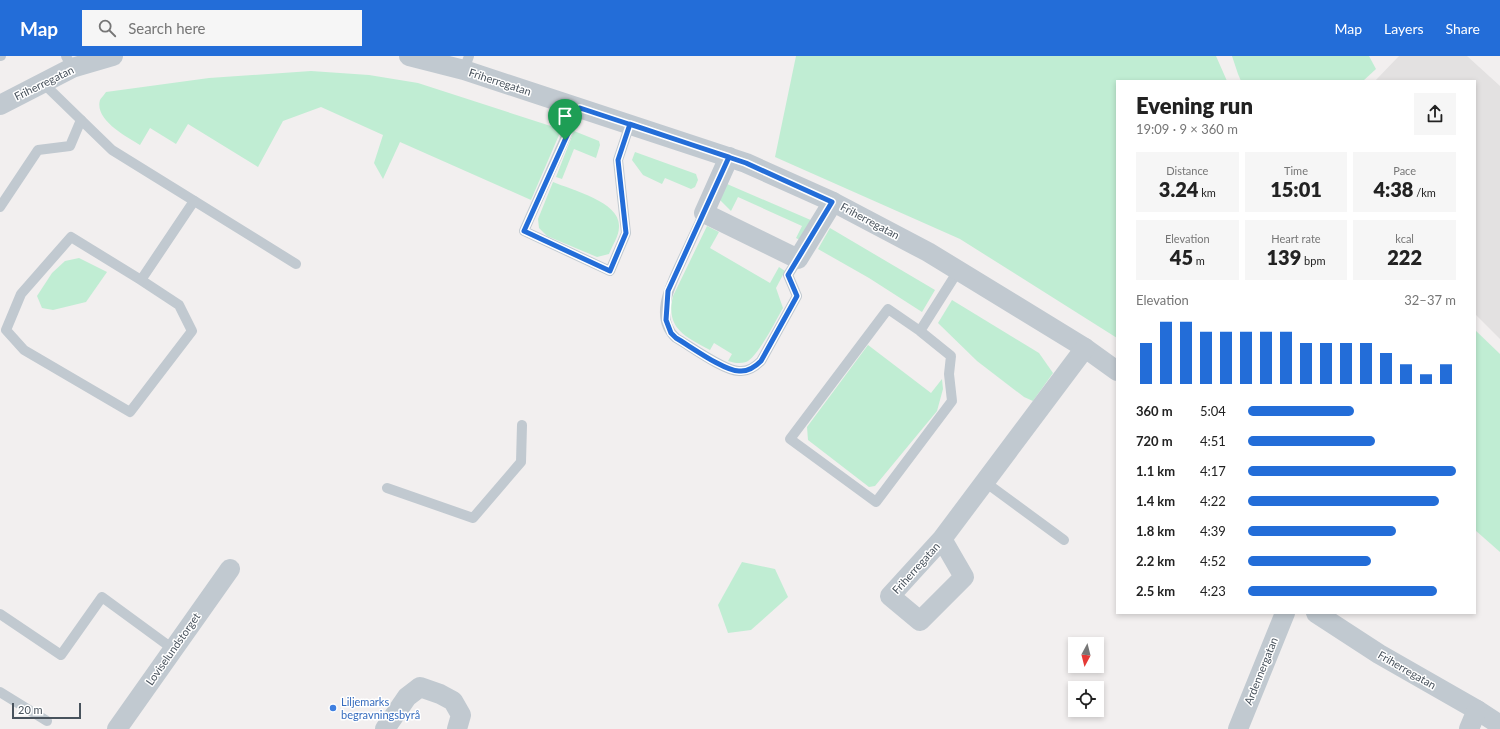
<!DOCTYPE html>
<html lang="en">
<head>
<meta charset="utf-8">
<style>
  :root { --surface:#fff; --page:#f6f6f6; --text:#222; --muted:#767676; --accent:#236dd8 }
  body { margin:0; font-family:Lato,sans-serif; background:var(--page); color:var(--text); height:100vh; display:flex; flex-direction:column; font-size:15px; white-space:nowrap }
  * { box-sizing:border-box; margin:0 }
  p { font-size:13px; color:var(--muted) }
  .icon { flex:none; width:22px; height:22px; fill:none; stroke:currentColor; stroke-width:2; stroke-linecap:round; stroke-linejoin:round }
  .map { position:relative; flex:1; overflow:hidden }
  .panel { position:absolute; left:1116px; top:24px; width:360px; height:534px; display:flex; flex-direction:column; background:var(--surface); border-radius:0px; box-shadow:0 2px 6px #0003 }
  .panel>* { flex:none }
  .needle { width:26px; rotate:187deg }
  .buttons { position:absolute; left:1068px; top:581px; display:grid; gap:8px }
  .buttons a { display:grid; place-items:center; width:36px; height:36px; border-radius:0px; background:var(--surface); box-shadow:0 2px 6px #0003; font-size:20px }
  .scale { position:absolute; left:12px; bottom:10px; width:69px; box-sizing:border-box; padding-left:4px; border:2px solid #48525c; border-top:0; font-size:11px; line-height:14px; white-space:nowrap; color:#48525c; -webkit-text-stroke:3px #fff; paint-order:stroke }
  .pin { position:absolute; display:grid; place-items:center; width:34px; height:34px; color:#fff; margin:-41px -17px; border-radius:50% 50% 50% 0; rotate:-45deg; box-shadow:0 0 4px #0007 }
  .pin .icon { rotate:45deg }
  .round { display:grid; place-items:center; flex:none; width:42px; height:42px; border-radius:0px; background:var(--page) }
  .head { display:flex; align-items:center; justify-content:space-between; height:68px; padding:0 20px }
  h1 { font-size:22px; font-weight:800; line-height:30px }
  .metrics { display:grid; grid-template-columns:repeat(3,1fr); gap:6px; height:68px; padding:4px 20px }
  .metrics div { display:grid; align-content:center; border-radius:0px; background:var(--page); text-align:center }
  .metrics b { font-size:20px; font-weight:800 }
  .metrics small { font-size:11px; font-weight:400 }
  .metrics p { font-size:11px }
  .chart { height:112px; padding:8px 20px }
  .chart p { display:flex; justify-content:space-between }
  .chart svg { width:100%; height:72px; margin-top:4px; stroke:var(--accent); stroke-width:6 }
  ul { padding:0 20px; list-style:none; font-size:13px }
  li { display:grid; grid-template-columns:64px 48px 1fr; align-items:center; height:30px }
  li i { height:10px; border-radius:5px; background:var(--accent) }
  header { display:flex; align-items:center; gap:24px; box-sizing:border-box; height:56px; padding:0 20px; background:var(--accent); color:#fff }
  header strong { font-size:19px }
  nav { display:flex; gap:22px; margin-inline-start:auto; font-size:14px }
  .search { width:280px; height:36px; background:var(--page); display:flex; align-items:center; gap:10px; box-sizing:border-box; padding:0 14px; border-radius:0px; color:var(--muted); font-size:15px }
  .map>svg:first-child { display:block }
</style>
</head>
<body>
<header>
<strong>Map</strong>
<div class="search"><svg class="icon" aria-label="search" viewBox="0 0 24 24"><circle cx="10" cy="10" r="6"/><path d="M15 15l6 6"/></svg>Search here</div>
<nav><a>Map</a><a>Layers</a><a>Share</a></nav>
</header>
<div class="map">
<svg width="1500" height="673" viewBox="0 0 1500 673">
  <rect width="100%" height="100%" fill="#f2efef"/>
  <polygon fill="#e3e1e1" points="1399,0 1467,0 1500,30 1500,283 1475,258 1475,25 1375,25"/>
  <g fill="#c0edd3">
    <polygon points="796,0 1216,0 1227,25 1117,25 1117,282 960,183 775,101"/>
    <polygon points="1232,0 1369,0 1376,13 1363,25 1241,25 1238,18"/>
    <path d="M 311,15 L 369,19 L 418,27 L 560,73 L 559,79 L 531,144 L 400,86 L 383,123 L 374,107 L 383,79 L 321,51 L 283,65 L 258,111 L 188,68 L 176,88 L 150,72 L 140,89 C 127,81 94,64 100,44 C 101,42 104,39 106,36 L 209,22 Z"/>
    <polygon points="574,75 599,85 600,89 596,102 574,93 562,123 556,121"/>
    <polygon points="635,96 696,118 698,124 695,131 691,133 665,122 662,128 643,119 632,104"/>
    <path d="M 553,126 C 572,134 621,146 619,171 C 619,180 612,190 609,198 L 597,201 L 547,180 L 539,172 L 538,163 Z"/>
    <polygon points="727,128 813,165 802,185 796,182 802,170 738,141 731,155 720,144"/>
    <path d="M 707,170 L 719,176 L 710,192 L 770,227 L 779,211 L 785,215 L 776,232 L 783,252 C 776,264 758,301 746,306 C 740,308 734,307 728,305 L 732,298 L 714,287 L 710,294 C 686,281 665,273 673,240 Z"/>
    <polygon points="830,172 935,234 922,256 869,222 818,193"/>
    <polygon points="79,202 107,216 86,246 53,254 42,252 37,240 52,217 65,205"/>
    <polygon points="952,244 1039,297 1053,317 1033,345 1024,341 977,305 938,267"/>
    <polygon points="1475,274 1500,298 1500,496 1475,474"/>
    <polygon points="868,289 931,337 942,323 943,333 937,355 875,430 869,431 808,384 807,371"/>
    <polygon points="742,506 775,513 788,541 751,574 728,577 718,549"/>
  </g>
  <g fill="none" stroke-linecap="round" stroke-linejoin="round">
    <g stroke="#c1c9d0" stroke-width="10">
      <polyline points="0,0 1,0"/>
      <polyline points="66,0 72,12"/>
      <polyline points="464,14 469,0"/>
      <polyline points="43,27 112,94 296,208"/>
      <polyline points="579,51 524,175 610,215 626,177 618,104 630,68"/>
      <polyline points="0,151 38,94 70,90 81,64"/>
      <path d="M 704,157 C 697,172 690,187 683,202 C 673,225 652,260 676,282 C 690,290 724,315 739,315 C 748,316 755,311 761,305 L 797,240 L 788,219 L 798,203"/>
      <polyline points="141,224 179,249 192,275 130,356 24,294 6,274 21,238 71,181 141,224 194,145"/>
      <polyline points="920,275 888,253 790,383 876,446 952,345 949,318 951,300 920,275 958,215"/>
      <polyline points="985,426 1064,484"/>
      <polyline points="387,432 473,462 521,406 522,369"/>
      <polyline points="0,558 61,599 102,541 173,593"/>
      <polyline points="0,636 47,665"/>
    </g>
    <g stroke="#c1c9d0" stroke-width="20">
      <polyline points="409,0 464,14 746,107 833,146 928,196 1085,292 1117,315"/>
      <polyline points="0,49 72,12 113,0"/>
      <polyline points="729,101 704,157 798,203 833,146"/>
      <polyline points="942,483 964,521 920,565 890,540 942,483 1085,292"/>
      <polyline points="1316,557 1379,598 1477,654 1500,669"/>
      <polyline points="117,673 230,513"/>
      <polyline points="385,673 407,641 420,631 440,638 453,645 461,659 457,673"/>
      <polyline points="1238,673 1285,557"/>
      <polyline points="1469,673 1477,654"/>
    </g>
  </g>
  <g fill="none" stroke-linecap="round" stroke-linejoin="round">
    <g stroke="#fff" stroke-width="8">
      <path id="route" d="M 565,84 L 580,52 L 729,101 L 668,235 L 666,264 L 671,277 L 676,282 C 690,290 724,315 739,315 C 748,316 755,311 761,305 L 797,240 L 788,219 L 832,146 L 746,107 L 630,68 L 618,104 L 626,177 L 610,215 L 524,175 L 565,84"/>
    </g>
    <use href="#route" stroke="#236dd8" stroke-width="5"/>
  </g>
  <circle fill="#3f7fe0" stroke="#fff" stroke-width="1.5" cx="333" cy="652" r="4"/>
  <g text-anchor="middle" stroke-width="3" stroke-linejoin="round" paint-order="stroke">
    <g font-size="11" fill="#48525c" stroke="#fff">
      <text transform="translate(500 26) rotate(18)" y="4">Friherregatan</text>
      <text transform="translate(44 27) rotate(-26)" y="4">Friherregatan</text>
      <text transform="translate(870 165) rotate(28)" y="4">Friherregatan</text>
      <text transform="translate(916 512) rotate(-48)" y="4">Friherregatan</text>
      <text transform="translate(173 593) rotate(-55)" y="4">Loviselundstorget</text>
      <text transform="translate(1407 614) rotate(30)" y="4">Friherregatan</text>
      <text transform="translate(1261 615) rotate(-68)" y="4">Ardennergatan</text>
    </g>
    <g font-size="11" fill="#366cbe" stroke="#fff" text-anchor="start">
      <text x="341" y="650">Liljemarks<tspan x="341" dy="13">begravningsbyrå</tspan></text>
    </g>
  </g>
</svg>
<div class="buttons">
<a><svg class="needle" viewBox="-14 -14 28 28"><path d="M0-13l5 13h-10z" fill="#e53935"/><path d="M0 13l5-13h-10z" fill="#767676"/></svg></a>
<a><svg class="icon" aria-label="locate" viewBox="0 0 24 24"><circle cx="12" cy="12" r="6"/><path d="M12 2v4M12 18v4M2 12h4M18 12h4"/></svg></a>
</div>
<div class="scale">20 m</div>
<div class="pin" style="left:565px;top:84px;background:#1e9e55"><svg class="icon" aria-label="arrive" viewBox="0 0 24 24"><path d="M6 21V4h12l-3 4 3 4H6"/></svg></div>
<section class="panel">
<div class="head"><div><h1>Evening run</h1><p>19:09 · 9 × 360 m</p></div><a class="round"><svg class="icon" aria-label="share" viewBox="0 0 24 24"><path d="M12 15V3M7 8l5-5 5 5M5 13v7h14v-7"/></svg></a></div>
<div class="metrics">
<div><p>Distance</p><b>3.24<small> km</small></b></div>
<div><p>Time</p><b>15:01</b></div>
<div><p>Pace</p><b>4:38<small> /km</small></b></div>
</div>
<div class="metrics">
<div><p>Elevation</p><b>45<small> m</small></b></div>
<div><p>Heart rate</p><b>139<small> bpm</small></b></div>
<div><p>kcal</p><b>222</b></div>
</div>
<div class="chart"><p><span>Elevation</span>32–37 m</p>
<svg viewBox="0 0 160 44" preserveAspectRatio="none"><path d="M5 44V19M15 44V6M25 44V6M35 44V12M45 44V12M55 44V12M65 44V12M75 44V12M85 44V19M95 44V19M105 44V19M115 44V19M125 44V25M135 44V32M145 44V38M155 44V32"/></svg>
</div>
<ul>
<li><b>360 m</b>5:04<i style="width:51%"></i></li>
<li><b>720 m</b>4:51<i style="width:61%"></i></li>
<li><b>1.1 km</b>4:17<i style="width:100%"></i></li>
<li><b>1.4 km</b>4:22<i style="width:92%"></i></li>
<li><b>1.8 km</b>4:39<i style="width:71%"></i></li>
<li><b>2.2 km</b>4:52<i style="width:59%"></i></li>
<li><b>2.5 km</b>4:23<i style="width:91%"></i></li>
</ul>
</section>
</div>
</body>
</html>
